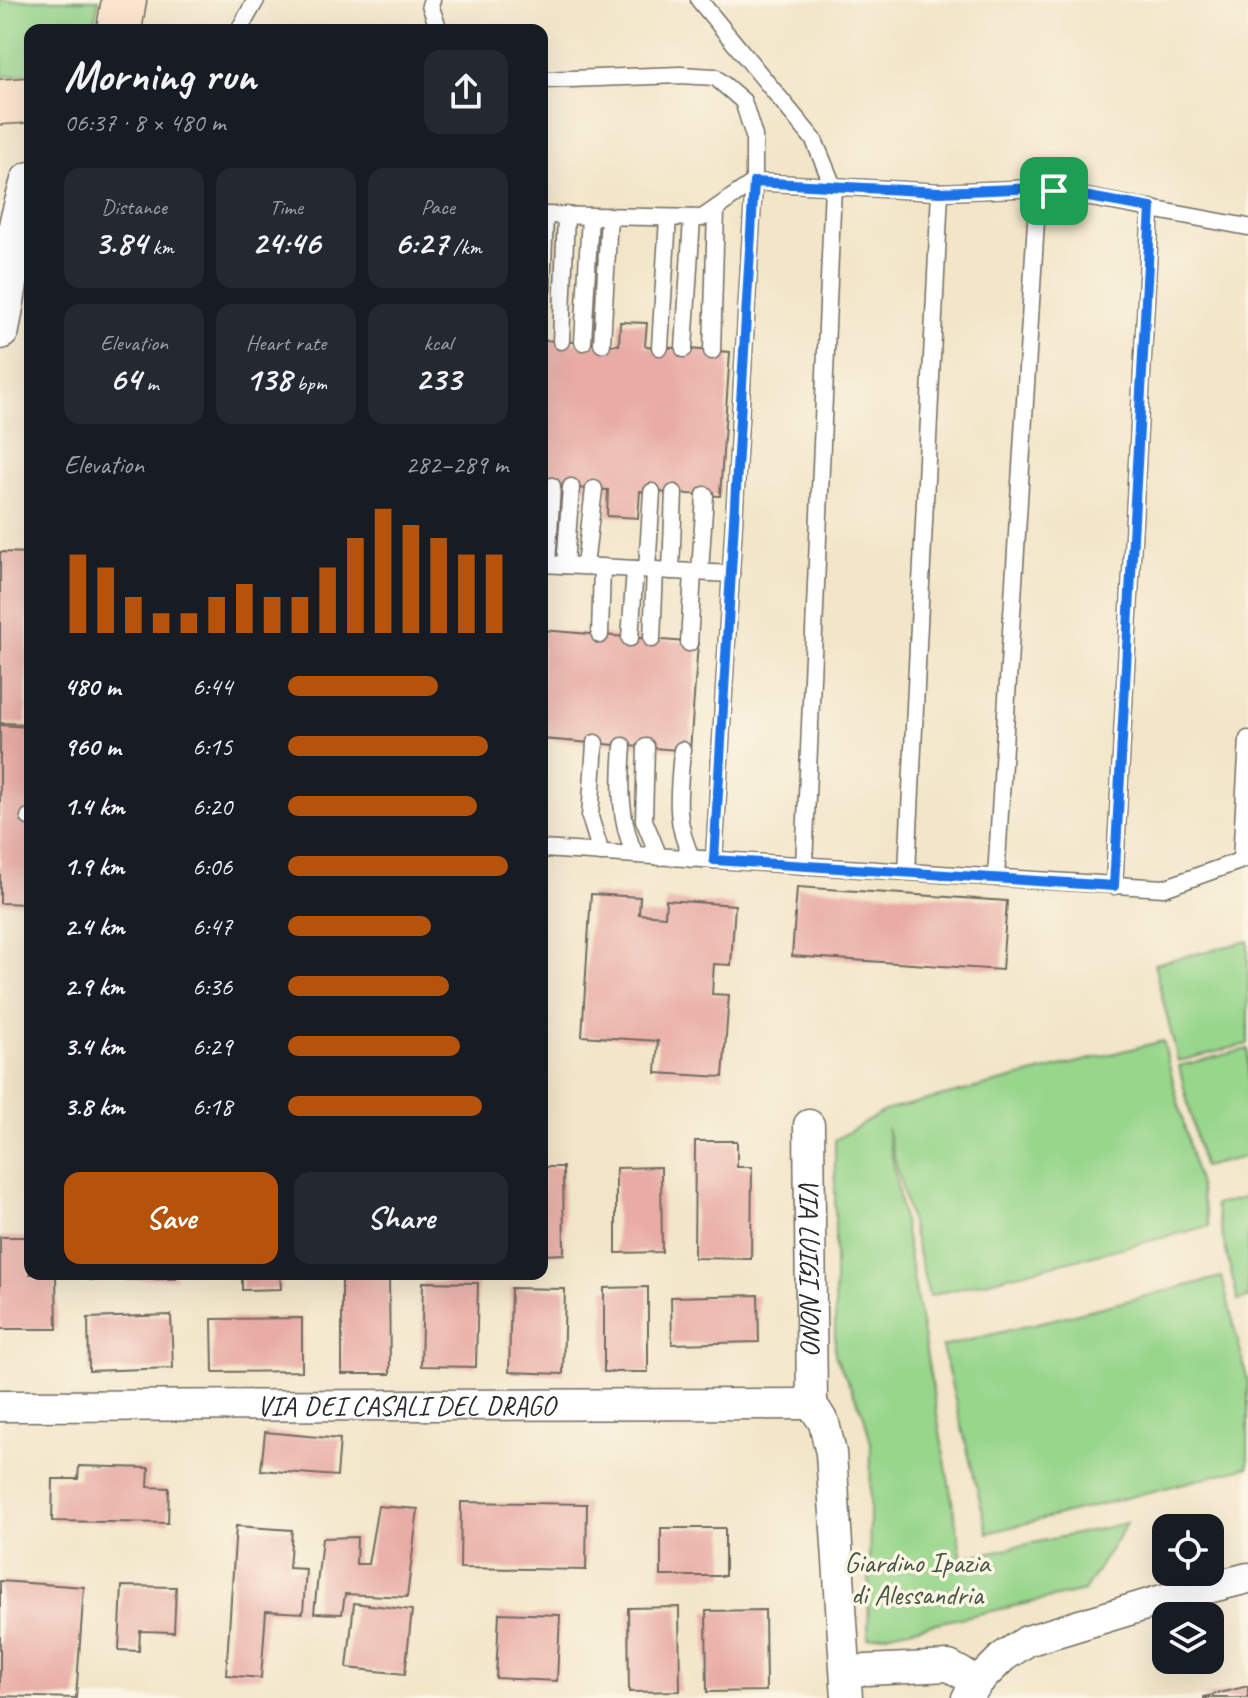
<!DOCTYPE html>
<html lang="en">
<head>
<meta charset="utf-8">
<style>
  :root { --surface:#171b24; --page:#242831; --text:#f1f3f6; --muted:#9ea1a6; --accent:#b45309 }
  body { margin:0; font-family:Caveat,sans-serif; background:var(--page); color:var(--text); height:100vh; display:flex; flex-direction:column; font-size:30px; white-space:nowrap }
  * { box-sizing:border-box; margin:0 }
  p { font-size:26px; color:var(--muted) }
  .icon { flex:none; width:44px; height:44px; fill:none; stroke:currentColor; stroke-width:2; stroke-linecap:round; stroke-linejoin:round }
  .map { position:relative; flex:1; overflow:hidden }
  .sheet { position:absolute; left:24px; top:24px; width:524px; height:1256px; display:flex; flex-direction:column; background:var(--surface); border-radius:16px; box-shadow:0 8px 32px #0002 }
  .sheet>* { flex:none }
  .buttons { position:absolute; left:1152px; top:1514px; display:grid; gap:16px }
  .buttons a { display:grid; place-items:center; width:72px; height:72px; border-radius:16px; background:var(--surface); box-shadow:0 8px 32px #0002; font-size:40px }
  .pin { position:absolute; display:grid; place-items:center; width:68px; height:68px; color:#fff; margin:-34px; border-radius:16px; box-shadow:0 4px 12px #0006 }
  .round { display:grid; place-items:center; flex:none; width:84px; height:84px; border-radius:16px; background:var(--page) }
  .summary { display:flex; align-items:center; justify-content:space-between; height:136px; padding:0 40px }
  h1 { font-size:44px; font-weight:800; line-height:60px }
  .metrics { display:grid; grid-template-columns:repeat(3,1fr); gap:12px; height:136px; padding:8px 40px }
  .metrics div { display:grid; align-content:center; border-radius:16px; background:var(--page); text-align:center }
  .metrics b { font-size:34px; font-weight:800 }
  .metrics small { font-size:22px; font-weight:400 }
  .metrics p { font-size:22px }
  .chart { height:224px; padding:16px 40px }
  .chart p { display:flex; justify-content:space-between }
  .chart svg { width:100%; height:144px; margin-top:8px; stroke:var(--accent); stroke-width:6 }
  .cta { display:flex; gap:16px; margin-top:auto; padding:16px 40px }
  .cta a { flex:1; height:92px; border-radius:16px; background:var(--accent); color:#fff; font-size:32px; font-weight:800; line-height:92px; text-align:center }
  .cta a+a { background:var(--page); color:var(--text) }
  ul { padding:0 40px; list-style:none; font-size:26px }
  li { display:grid; grid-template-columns:128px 96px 1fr; align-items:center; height:60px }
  li i { height:20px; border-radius:10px; background:var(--accent) }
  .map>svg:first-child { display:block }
</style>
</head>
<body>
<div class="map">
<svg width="1248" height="1698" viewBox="0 0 1248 1698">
  <rect width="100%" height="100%" fill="#fcf5e5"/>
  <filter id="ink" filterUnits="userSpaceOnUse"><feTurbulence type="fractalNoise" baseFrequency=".0125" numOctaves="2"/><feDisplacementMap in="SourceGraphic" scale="16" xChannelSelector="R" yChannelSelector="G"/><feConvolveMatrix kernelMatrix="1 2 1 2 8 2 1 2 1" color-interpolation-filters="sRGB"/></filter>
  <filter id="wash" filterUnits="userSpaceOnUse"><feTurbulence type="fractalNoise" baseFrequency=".006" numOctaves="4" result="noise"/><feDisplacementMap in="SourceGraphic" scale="32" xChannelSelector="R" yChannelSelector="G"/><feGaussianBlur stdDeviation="1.8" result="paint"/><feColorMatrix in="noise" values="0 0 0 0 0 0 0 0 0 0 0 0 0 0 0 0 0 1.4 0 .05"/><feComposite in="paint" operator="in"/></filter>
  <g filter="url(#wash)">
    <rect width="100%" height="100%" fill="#f2e5c8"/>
    <g fill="#98d68c" stroke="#62805c" stroke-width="2">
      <polygon points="0,0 99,0 95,20 90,30 30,30 30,75 2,76"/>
      <polygon points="1248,941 1248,1044 1178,1061 1154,964"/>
      <polygon points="1163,1041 1209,1226 929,1296 887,1128 962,1558 1127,1523 1084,1591 868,1638 871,1443 863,1413 835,1355 835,1140 884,1111"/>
      <polygon points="1248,1049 1248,1156 1203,1167 1179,1066"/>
      <polygon points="1248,1197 1248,1298 1238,1301 1215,1205"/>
      <polygon points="1222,1277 1248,1382 1248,1467 988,1533 942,1347"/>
    </g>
    <g id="blocks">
      <g fill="#e8aca5">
        <polygon points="620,322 647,323 645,346 730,352 720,496 640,491 638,518 607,516 608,490 542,486 542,340 619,345"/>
        <polygon points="0,552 30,553 26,724 0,723"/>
        <polygon points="542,630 698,643 690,751 542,739"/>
        <polygon points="0,725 30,727 30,904 0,903"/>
        <polygon points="797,887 1007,901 1002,970 792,956"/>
        <polygon points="591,894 640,897 639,914 665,916 666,900 735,905 731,965 714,964 712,994 729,995 723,1077 656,1073 658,1041 582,1036"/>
        <polygon points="695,1141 737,1141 737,1167 752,1167 751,1259 694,1258"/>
        <polygon points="542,1167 563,1167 564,1254 542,1255"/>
        <polygon points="661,1167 662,1252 616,1253 616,1168"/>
        <polygon points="0,1237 30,1237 30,1274 56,1274 57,1329 0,1329"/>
        <polygon points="90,1274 176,1274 176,1279 90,1280"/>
        <polygon points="242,1274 280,1274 281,1289 242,1290"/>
        <polygon points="342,1274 389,1274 390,1374 342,1374"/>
        <polygon points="423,1282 478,1283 476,1367 421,1366"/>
        <polygon points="648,1287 648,1372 604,1372 604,1288"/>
        <polygon points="511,1288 565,1289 563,1374 509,1372"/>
        <polygon points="758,1295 759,1342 672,1344 671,1297"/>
        <polygon points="171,1315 173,1368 89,1371 88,1318"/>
        <polygon points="302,1318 302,1371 213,1372 212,1319"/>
        <polygon points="265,1432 340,1439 337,1476 261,1470"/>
        <polygon points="79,1466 149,1468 148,1487 169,1488 168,1523 52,1521 53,1479 78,1479"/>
        <polygon points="461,1502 587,1504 586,1570 460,1568"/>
        <polygon points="378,1506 418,1509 407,1597 345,1594 342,1614 314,1613 322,1538 357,1537 356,1564 368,1564"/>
        <polygon points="236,1526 292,1530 289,1568 306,1569 303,1613 266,1611 261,1678 226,1675"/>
        <rect x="661" y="1528" width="64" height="48"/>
        <polygon points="0,1581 84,1587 76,1698 0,1696"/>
        <polygon points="122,1586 176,1587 174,1632 140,1631 139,1651 119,1650"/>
        <polygon points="354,1603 412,1610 405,1674 347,1668"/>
        <polygon points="679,1607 680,1691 629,1692 628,1608"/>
        <polygon points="765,1610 766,1691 707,1692 706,1611"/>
        <polygon points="499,1613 560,1615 557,1681 496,1678"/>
        <polygon points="1248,1686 1248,1698 1204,1698 1204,1697"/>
      </g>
    </g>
  </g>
  <g filter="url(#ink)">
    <use href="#blocks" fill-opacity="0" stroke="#716c62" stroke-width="2"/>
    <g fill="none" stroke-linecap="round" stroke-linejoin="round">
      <g stroke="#716c62" stroke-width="19">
        <g id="service">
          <polyline points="432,0 430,5 439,30"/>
          <polyline points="699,0 814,140 833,186 804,866"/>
          <polyline points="239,30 256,0"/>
          <polyline points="542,80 680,75 715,77 743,101 754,136 754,182 714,860"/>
          <polyline points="542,215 702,218 754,182 940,192 1038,188 1248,227"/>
          <polyline points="542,290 545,215"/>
          <polyline points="561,341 566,215"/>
          <polyline points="583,342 590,216"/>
          <polyline points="602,344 609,216"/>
          <polyline points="660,347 668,218"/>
          <polyline points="684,349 692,218"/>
          <polyline points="712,351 716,209"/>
          <polyline points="542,564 731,574"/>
          <polyline points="547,564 552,486"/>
          <polyline points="565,565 571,487"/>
          <polyline points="585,566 594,489"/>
          <polyline points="647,569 652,492"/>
          <polyline points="671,571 674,493"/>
          <polyline points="700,572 705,495"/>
          <polyline points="600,635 602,567"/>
          <polyline points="630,638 635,569"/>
          <polyline points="652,639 655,570"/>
          <polyline points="689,643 693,572"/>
          <polyline points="595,743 590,817 601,853"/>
          <path d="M 623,746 C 620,785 619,819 635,855"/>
          <polyline points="646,747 644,820 659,857"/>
          <path d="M 682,750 C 679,793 673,819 692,859"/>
          <polyline points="29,817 30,817"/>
          <polyline points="542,849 1164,888 1248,858"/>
          <polyline points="1241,860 1248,739"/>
          <polyline points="907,872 940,192"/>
          <polyline points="996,878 1038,188"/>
          <polyline points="1114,886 1151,208"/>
        </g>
      </g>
      <g stroke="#716c62" stroke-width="33">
        <g id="minor">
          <path id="s1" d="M 809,1125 L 812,1404"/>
          <polyline points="812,1404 824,1423 831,1453 847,1698"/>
          <path id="s2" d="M 0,1406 L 812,1404"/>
          <polyline points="846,1671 949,1666 978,1682"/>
          <polyline points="967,1698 978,1682 1003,1657 1027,1641 1172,1597 1248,1578"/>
        </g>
      </g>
      <g stroke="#716c62" stroke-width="41">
        <polyline id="tertiary" points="0,330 19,221 30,181"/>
      </g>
      <g stroke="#716c62" stroke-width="47">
        <g id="secondary">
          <polyline points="119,30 124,0"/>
          <polyline points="0,102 30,100"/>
        </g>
      </g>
      <use href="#service" stroke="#fff" stroke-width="16"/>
      <use href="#minor" stroke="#fff" stroke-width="30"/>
      <use href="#tertiary" stroke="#fff" stroke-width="38"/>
      <use href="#secondary" stroke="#fbe5cf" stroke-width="44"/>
    </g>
  </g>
  <g fill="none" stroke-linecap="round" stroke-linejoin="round" filter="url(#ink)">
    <g stroke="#fff" stroke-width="16">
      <polygon id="route" points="754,182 940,192 1038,188 1151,208 1114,886 714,860"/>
    </g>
    <use href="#route" stroke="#1a73e8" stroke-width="10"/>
  </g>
  <g text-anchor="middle" stroke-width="7" stroke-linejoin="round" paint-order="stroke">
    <g font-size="28" fill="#2b2b2b" stroke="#fcf5e5">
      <text dy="10" stroke="none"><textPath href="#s1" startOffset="140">VIA LUIGI NONO</textPath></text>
      <text dy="10" stroke="none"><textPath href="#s2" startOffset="406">VIA DEI CASALI DEL DRAGO</textPath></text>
    </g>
    <g font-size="28" fill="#465643" stroke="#fcf5e5">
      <text x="917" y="1572">Giardino Ipazia<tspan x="917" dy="32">di Alessandria</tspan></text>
    </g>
  </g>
</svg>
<div class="buttons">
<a><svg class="icon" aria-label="locate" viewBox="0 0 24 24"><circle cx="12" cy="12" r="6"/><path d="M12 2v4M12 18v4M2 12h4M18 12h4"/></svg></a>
<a><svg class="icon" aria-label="layers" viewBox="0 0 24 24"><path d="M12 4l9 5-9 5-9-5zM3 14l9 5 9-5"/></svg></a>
</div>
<div class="pin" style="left:1054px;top:191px;background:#1e9e55"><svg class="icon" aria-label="arrive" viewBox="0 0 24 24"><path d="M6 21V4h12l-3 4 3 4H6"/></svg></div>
<section class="sheet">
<div class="summary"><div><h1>Morning run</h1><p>06:37 · 8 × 480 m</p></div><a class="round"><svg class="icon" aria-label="share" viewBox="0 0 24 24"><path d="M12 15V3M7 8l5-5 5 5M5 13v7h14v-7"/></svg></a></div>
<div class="metrics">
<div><p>Distance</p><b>3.84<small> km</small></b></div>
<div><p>Time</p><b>24:46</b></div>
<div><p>Pace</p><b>6:27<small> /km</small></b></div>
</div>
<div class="metrics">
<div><p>Elevation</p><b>64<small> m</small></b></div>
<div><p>Heart rate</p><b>138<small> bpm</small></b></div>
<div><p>kcal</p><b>233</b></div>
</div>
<div class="chart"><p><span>Elevation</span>282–289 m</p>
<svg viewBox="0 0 160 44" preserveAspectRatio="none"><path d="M5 44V20M15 44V24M25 44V33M35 44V38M45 44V38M55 44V33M65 44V29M75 44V33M85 44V33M95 44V24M105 44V15M115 44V6M125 44V11M135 44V15M145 44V20M155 44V20"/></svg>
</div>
<ul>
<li><b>480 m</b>6:44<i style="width:68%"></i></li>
<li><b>960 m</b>6:15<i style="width:91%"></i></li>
<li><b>1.4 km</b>6:20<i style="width:86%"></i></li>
<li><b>1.9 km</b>6:06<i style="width:100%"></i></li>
<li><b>2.4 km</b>6:47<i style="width:65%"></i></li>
<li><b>2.9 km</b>6:36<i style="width:73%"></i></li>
<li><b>3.4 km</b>6:29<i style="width:78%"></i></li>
<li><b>3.8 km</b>6:18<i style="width:88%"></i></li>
</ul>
<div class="cta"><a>Save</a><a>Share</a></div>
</section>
</div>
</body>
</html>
